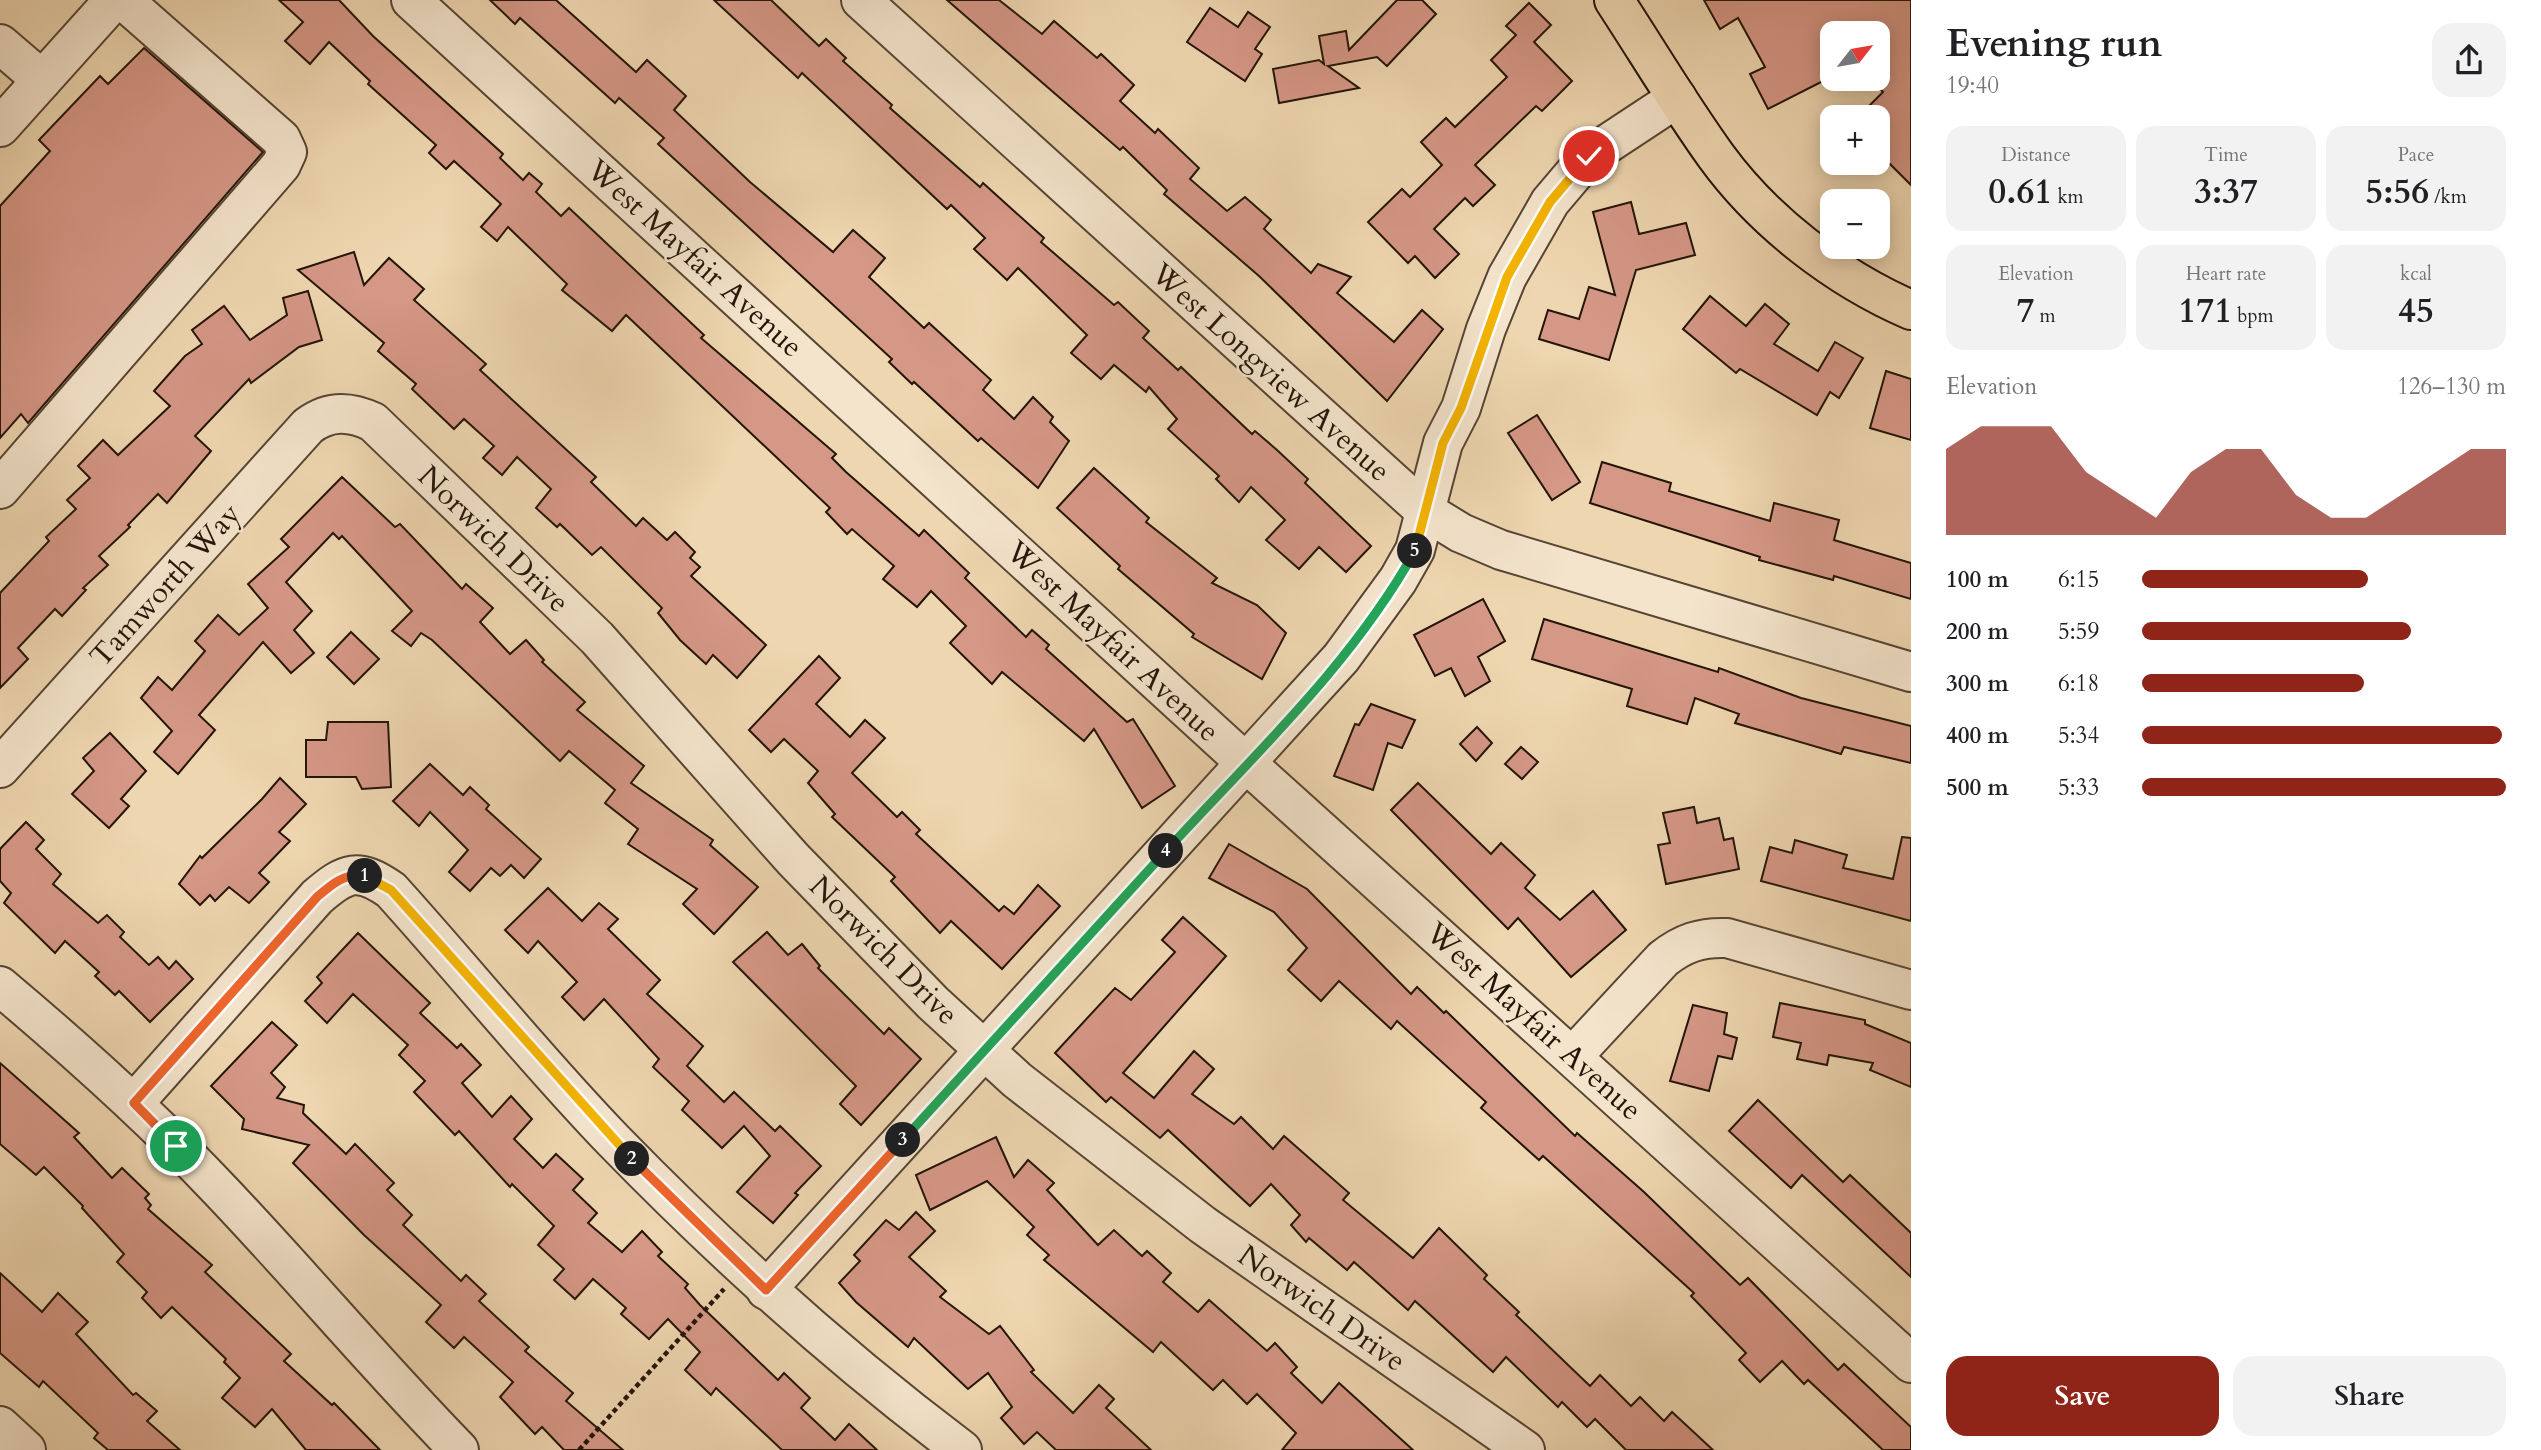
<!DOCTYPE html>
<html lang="en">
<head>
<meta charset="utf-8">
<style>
  :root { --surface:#fff; --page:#f2f2f2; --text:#202124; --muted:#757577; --accent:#8f2418 }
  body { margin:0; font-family:Cardo,serif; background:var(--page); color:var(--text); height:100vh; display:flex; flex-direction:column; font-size:26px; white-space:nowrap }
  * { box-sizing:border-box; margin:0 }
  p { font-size:23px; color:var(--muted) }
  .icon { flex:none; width:38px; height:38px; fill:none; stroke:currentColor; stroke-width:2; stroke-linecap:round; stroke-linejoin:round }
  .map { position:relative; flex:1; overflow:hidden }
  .drawer { display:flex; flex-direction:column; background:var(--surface); width:630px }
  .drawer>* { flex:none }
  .needle { width:46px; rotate:59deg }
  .fabs { position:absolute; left:1820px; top:21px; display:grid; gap:14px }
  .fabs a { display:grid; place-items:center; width:70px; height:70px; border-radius:14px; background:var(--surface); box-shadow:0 4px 18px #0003; font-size:35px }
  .pin { position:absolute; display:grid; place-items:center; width:60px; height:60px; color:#fff; margin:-30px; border:4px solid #fff; border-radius:50%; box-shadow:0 2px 7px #0007 }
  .km { position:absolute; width:35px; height:35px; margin:-18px; border-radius:50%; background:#222; color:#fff; font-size:19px; line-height:35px; text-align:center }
  .round { display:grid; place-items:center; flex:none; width:74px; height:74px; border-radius:21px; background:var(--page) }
  .summary { display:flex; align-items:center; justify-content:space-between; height:119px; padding:0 35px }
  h1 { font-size:38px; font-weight:700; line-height:52px }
  .stats { display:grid; grid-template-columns:repeat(3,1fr); gap:10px; height:119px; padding:7px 35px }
  .stats div { display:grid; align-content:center; border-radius:18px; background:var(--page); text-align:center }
  .stats b { font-size:35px; font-weight:700 }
  .stats small { font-size:19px; font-weight:400 }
  .stats p { font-size:19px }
  .chart { height:196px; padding:14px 35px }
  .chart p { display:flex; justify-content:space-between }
  .chart svg { width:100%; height:126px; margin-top:7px; fill:var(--accent); opacity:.7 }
  .button { display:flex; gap:14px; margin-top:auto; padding:14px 35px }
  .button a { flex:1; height:80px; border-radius:21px; background:var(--accent); color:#fff; font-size:28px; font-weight:700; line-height:80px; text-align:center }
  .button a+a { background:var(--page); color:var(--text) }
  ul { padding:0 35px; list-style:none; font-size:23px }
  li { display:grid; grid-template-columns:112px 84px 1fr; align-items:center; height:52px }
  li i { height:18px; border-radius:9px; background:var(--accent) }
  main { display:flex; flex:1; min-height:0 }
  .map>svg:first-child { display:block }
</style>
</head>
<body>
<main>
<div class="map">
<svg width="1911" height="1450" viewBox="0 0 1911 1450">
  <rect width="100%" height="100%" fill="#eed6b0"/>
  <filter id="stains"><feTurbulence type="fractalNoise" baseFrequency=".00286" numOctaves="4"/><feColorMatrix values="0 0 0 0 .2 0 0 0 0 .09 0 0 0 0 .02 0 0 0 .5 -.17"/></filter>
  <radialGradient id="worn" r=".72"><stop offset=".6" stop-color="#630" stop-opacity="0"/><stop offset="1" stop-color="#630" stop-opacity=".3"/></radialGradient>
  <g fill="#d59786" stroke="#241509" stroke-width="2">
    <polygon points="279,0 339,0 373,36 503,154 500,158 523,180 529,173 542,184 536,192 561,216 569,208 704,335 701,338 836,454 832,458 846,472 919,536 924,530 969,573 965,578 1026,637 1032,630 1049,645 1046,649 1127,722 1133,719 1175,786 1142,808 1094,729 1084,741 1002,672 992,684 950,643 966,626 931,591 917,607 883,579 894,566 852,529 847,534 826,512 830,508 626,315 612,331 562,290 567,284 508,227 497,241 481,227 501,204 454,161 446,169 429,153 436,145 368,84 370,81 329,42 310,64 285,41 303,22"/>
    <polygon points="490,0 556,0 636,72 647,60 686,96 674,110 750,182 833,252 853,230 885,258 869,277 924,328 929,323 991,380 983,390 1014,419 1033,397 1053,417 1050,422 1069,441 1038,488 981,438 978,441 914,382 912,384 889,362 892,359 658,144 664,138 619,98 615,103 520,18 515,24"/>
    <polygon points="714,0 771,0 819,46 826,39 846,58 843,61 892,105 890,108 980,187 983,183 1044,238 1041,242 1114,305 1118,302 1149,331 1143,338 1178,370 1181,367 1252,434 1255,431 1277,450 1308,479 1305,483 1371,546 1346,572 1319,547 1299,569 1266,540 1285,520 1251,487 1239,502 1216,479 1219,476 1168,429 1177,419 1149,387 1146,392 1114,365 1101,379 1071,353 1087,335 1018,268 1007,280 974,249 985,238 951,205 947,209 802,73 798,78"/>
    <polygon points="947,0 999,0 1042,34 1054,21 1097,58 1101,54 1134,85 1120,101 1155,133 1158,129 1199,168 1190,179 1227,211 1245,197 1271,220 1264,229 1311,273 1318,264 1351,277 1337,293 1394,342 1422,310 1443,329 1387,401 1259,276 1164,194 1167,190 1123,147 1120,150"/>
    <polygon points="1397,0 1422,0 1436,14 1387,66 1377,57 1328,66 1359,88 1279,103 1273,69 1319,60 1324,64 1319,36 1346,31 1349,50"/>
    <polygon points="1704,0 1911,0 1911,185 1878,152 1878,117 1858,117 1883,92 1878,87 1878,33 1832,33 1832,59 1822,64 1829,78 1768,109 1750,74 1765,67 1738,18 1720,29"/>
    <polygon points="1529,3 1551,25 1534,42 1572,81 1542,111 1536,106 1475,165 1495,185 1473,206 1465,198 1434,229 1459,254 1435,278 1415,256 1408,263 1368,222 1402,189 1410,197 1442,165 1421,142 1446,118 1455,127 1507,77 1491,60 1516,35 1506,26"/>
    <polygon points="1210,8 1238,27 1248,12 1270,27 1255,49 1262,54 1245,81 1187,42"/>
    <polygon points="144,48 263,152 28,423 21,414 0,438 0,206 50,151 39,140 100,76 108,84"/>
    <polygon points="1631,202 1639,234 1686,223 1695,255 1636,270 1609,360 1539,339 1548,310 1579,319 1589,287 1615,295 1593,212"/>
    <polygon points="354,252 364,285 389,258 424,289 414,300 486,364 480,370 596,477 591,482 636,526 643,518 667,540 675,532 695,552 690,558 700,567 691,576 766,645 737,678 713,655 706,664 680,640 658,613 662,608 601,547 592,555 560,524 557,527 536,508 551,489 517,457 502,475 483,458 494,446 464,419 454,429 412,389 416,384 378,351 384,343 298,270"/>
    <polygon points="308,291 322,340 299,347 251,383 249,379 195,436 211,451 167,503 158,494 128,525 130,527 99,556 108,565 83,588 86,590 62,616 55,609 18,648 28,659 0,688 0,593 49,541 46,537 76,509 67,500 90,478 78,466 103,440 118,455 170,406 154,391 185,356 202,344 192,330 224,306 250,340 287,315 283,298"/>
    <polygon points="1710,296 1746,326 1765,304 1789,324 1774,344 1818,371 1835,342 1863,358 1839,398 1830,392 1817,415 1740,369 1736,373 1683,329"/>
    <polygon points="1886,371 1911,379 1911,440 1870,428"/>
    <polygon points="1537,415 1580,482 1552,500 1508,433"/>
    <polygon points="1602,462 1671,483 1669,491 1770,521 1774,503 1839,520 1834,540 1911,563 1911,599 1834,576 1833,580 1759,560 1760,557 1590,503"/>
    <polygon points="1094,468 1149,518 1146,522 1217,578 1212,583 1257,605 1286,633 1262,679 1192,637 1194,634 1118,569 1120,566 1057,508"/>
    <polygon points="342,477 395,527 400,524 462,589 466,584 493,608 480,622 510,654 526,640 544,660 542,662 585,702 577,710 644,766 631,783 713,840 710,845 758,887 714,934 683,904 697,889 628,844 638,829 605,803 615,790 569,751 560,761 432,640 421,633 411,646 392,631 412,611 342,536 339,539 333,533 286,582 312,611 294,630 314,653 291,673 263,642 199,715 215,730 178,774 154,752 172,731 141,698 158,677 172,690 205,651 195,641 218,615 239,635 268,608 248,584 289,547 281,539"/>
    <polygon points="1483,599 1505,641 1478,657 1490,681 1465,696 1451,668 1435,676 1414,635"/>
    <polygon points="1544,619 1718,672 1719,668 1801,698 1911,726 1911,763 1844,747 1841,754 1735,723 1739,714 1695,698 1687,724 1627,706 1632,689 1532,659"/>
    <polygon points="351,632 379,659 354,684 327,657"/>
    <polygon points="819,656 840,678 816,704 850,737 865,720 885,738 852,773 897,817 902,812 920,830 916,834 999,911 1004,906 1014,914 1038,885 1060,906 1002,969 951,921 940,933 891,881 895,877 832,817 835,814 808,783 818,771 784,739 771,752 749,730"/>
    <polygon points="1371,704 1415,720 1402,748 1388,743 1373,790 1334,776 1355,724 1359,725"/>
    <polygon points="328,722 388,722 391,787 362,789 356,777 306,777 306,740 326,740"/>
    <polygon points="1477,727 1492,743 1476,761 1460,744"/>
    <polygon points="110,733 146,771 121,799 129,806 109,828 72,794 94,771 83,758"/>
    <polygon points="1521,747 1538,762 1522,779 1505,764"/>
    <polygon points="430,764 463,795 470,787 489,805 486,809 541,859 524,878 511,865 500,876 491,868 470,891 449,872 468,850 430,812 419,826 393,801"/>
    <polygon points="280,778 306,804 279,832 290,841 259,873 269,882 249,903 229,887 215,901 210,895 200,905 179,884 200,856 202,858 262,799"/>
    <polygon points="1418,783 1491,854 1501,843 1535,875 1525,888 1560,920 1593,891 1626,930 1571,977 1518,918 1508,929 1391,810"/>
    <polygon points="1694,807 1697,823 1719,818 1724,840 1733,838 1739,869 1666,884 1658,845 1670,843 1663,813"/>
    <polygon points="26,822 44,840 36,849 61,874 53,884 98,923 107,915 124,932 120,937 149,965 158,957 169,969 176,961 193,979 150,1022 119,991 115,995 95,976 99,972 65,941 55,953 4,903 11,893 0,881 0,849"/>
    <polygon points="1902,837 1911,838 1911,921 1761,881 1770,847 1792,853 1795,840 1847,855 1843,868 1893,879"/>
    <polygon points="1229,844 1307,889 1411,994 1417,987 1444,1013 1446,1011 1575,1136 1577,1133 1644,1192 1740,1285 1748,1278 1838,1370 1844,1364 1911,1427 1911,1450 1883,1450 1808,1380 1804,1384 1782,1361 1760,1382 1739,1360 1746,1353 1691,1296 1694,1293 1543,1156 1539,1160 1481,1108 1486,1102 1397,1021 1391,1029 1339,981 1321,1001 1288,970 1307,948 1274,912 1209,878"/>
    <polygon points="548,888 582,921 599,903 618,919 608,929 660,980 647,994 703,1046 687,1066 724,1102 734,1092 775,1131 780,1126 821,1166 795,1193 798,1195 773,1223 737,1192 770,1156 744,1126 722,1148 682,1110 689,1101 653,1067 659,1059 604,999 584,1020 562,997 577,982 538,941 528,953 505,930"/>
    <polygon points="1183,917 1226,956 1123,1073 1154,1098 1194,1051 1214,1069 1192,1094 1234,1124 1241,1117 1273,1149 1284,1136 1349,1193 1343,1200 1413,1258 1439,1228 1487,1275 1484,1279 1519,1312 1516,1315 1590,1386 1600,1375 1631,1406 1640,1397 1664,1421 1672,1412 1713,1450 1626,1450 1595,1419 1587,1427 1562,1402 1558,1407 1506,1357 1493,1372 1415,1301 1408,1310 1354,1262 1347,1270 1309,1238 1306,1242 1291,1225 1300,1215 1271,1184 1250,1206 1168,1130 1160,1138 1111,1097 1106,1102 1055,1053 1115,988 1131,1000 1175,952 1162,940"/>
    <polygon points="767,932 788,955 802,944 820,966 818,968 884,1034 889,1028 921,1059 861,1125 840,1104 856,1086 733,962"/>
    <polygon points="358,933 430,1003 420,1013 457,1048 461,1044 481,1065 462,1083 492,1117 511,1096 532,1119 514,1139 543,1168 556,1154 583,1179 573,1190 597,1213 588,1223 622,1252 642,1231 662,1252 658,1256 688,1284 685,1288 700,1305 778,1380 784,1373 810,1398 801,1408 835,1440 849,1424 877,1450 782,1450 716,1388 711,1395 685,1370 700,1352 668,1319 649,1339 621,1314 626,1308 593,1279 575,1299 554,1280 564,1269 538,1245 554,1226 512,1184 510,1187 459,1131 455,1135 414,1092 425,1081 399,1055 408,1045 353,994 327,1023 305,1001 322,983 317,977"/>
    <polygon points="1780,1003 1865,1020 1865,1024 1911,1043 1911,1087 1870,1070 1873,1063 1829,1055 1827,1065 1797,1059 1801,1043 1773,1037"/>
    <polygon points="1693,1005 1727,1013 1724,1034 1737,1038 1732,1059 1718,1056 1709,1091 1670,1081"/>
    <polygon points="272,1022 297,1045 271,1073 285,1087 277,1098 304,1105 303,1113 346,1154 355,1144 394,1183 387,1190 412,1215 403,1225 461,1281 466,1275 486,1294 479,1301 529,1347 525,1351 573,1393 566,1401 623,1450 564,1450 542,1427 535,1434 500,1397 513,1382 464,1337 454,1348 426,1322 441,1305 364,1235 293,1163 309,1145 242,1129 244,1119 211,1086"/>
    <polygon points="0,1063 79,1133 74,1137 112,1178 122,1168 149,1194 145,1198 151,1205 148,1209 212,1265 205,1272 291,1354 284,1361 332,1405 334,1403 380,1450 306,1450 272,1409 255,1427 222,1398 240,1378 224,1362 226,1359 172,1307 161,1318 142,1298 147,1292 117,1262 124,1254 82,1208 83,1206 44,1167 36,1175 0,1144"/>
    <polygon points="1758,1100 1843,1182 1850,1175 1911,1233 1911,1277 1802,1175 1791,1188 1729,1131"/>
    <polygon points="996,1137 1014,1177 1028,1160 1054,1183 1047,1190 1098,1245 1114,1230 1142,1256 1147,1251 1171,1273 1163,1282 1198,1312 1209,1300 1267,1351 1275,1343 1297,1367 1291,1373 1322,1403 1339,1383 1413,1450 1282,1450 1296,1433 1257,1394 1247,1404 1223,1380 1213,1390 1161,1342 1153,1352 1044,1260 1049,1255 1027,1235 1034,1227 987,1181 930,1210 916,1175"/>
    <polygon points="916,1212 935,1231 909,1257 946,1291 940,1297 989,1334 1000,1326 1034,1370 1031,1372 1073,1413 1099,1385 1114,1399 1106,1408 1151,1450 1056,1450 1037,1432 1024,1444 1001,1418 1012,1407 988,1373 968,1389 914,1338 908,1347 856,1302 839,1283 860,1261 854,1255 886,1220 899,1230"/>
    <polygon points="0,1273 42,1312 58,1293 88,1322 76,1334 133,1395 136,1393 157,1411 147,1421 180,1450 108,1450 94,1438 98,1433 43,1381 39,1387 0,1353"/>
  </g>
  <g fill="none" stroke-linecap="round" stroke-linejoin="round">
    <g stroke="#564533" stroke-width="42">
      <g id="minor">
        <polyline points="411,0 1246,763 1911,1363"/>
        <polyline points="861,0 1425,511 1461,533 1501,550 1911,672"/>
        <polyline points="0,44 42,80"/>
        <polyline points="0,127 114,0"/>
        <polyline points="0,489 281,165 287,152 281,139 123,0"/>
        <path d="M 0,768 L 308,426 C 329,410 350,411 373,422 L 597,638 L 793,859 L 933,1003 L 1017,1080 L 1203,1225 L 1525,1450"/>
        <path d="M 0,986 C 76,1050 150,1116 218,1188 C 300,1274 376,1365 459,1450"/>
        <path d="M 1573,1056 L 1663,959 C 1683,943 1701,937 1727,938 L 1911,990"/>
        <path d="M 134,1103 L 317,897 C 346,872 358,867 391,890 C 466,973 536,1060 613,1140 C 722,1252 837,1356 962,1450"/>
        <polyline points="766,1290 1341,658 1398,580 1415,550 1443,443 1461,408 1486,329 1507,277 1550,202 1589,156 1677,98"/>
        <polyline points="0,1426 26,1450"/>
      </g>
    </g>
    <g stroke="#241509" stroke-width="42">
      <path id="major" d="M 1614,0 C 1648,52 1680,106 1716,156 C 1764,222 1837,278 1911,310"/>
    </g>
    <polyline stroke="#241509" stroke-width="4.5" stroke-dasharray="5 3.5" stroke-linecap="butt" points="579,1450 724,1289"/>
    <use href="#minor" stroke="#f4e4cc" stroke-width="38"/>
    <use href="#major" stroke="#eed6b0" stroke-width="38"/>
  </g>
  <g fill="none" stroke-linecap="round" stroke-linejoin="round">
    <g stroke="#fff" stroke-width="14">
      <path id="split-1" d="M 176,1146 L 134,1103 L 317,897 C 332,884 344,873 365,876"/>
    </g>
    <g stroke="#fff" stroke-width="14">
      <polyline id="split-2" points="365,876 391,890 632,1159"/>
    </g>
    <g stroke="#fff" stroke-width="14">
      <polyline id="split-3" points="632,1159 766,1290 903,1140"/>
    </g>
    <g stroke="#fff" stroke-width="14">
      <polyline id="split-4" points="903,1140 1166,851"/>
    </g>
    <g stroke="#fff" stroke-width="14">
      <path id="split-5" d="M 1166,851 C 1253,756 1352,664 1415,551"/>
    </g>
    <g stroke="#fff" stroke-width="14">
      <polyline id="split-6" points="1415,551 1443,443 1461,408 1507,277 1550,202 1589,156"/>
    </g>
    <use href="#split-1" stroke="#f0652b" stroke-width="9"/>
    <use href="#split-2" stroke="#f5b400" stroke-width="9"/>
    <use href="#split-3" stroke="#f0652b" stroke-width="9"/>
    <use href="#split-4" stroke="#22a559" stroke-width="9"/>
    <use href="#split-5" stroke="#22a559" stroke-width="9"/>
    <use href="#split-6" stroke="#f5b400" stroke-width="9"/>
  </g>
  <g text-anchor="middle" stroke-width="5" stroke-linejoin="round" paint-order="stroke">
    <g font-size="30" fill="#241509" stroke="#f4e4cc">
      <text transform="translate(695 258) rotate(42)" y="10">West Mayfair Avenue</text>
      <text transform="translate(1271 372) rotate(42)" y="10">West Longview Avenue</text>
      <text transform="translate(494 539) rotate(44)" y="10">Norwich Drive</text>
      <text transform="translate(165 585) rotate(-48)" y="10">Tamworth Way</text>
      <text transform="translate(1113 641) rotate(43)" y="10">West Mayfair Avenue</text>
      <text transform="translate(884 950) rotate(45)" y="10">Norwich Drive</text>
      <text transform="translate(1534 1021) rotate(42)" y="10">West Mayfair Avenue</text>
      <text transform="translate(1322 1308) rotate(35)" y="10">Norwich Drive</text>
    </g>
  </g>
  <rect width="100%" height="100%" filter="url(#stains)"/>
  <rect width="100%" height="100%" fill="url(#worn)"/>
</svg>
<div class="fabs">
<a><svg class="needle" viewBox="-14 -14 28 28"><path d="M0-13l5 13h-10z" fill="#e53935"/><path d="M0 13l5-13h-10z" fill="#757577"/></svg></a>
<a>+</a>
<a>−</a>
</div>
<div class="pin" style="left:176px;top:1146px;background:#1e9e55"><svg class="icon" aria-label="arrive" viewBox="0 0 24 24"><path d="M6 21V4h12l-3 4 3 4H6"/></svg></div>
<div class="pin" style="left:1589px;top:156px;background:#d93025"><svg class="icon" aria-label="check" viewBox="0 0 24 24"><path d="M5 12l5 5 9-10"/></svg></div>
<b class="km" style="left:365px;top:876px">1</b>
<b class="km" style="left:632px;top:1159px">2</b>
<b class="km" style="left:903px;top:1140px">3</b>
<b class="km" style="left:1166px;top:851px">4</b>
<b class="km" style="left:1415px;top:551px">5</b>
</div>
<section class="drawer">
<div class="summary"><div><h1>Evening run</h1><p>19:40</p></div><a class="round"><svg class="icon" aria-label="share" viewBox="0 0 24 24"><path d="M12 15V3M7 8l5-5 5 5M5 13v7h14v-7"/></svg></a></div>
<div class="stats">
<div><p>Distance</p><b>0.61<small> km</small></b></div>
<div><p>Time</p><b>3:37</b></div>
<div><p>Pace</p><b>5:56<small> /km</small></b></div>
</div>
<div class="stats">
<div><p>Elevation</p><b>7<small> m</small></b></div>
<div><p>Heart rate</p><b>171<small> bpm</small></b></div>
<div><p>kcal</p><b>45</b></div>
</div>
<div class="chart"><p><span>Elevation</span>126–130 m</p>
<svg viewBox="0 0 160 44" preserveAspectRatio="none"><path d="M0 44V14L10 6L20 6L30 6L40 22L50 30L60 38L70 22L80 14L90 14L100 30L110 38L120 38L130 30L140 22L150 14L160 14V44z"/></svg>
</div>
<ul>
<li><b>100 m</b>6:15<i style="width:62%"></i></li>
<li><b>200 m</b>5:59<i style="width:74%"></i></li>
<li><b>300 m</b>6:18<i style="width:61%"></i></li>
<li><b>400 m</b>5:34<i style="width:99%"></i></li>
<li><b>500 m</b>5:33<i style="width:100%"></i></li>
</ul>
<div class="button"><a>Save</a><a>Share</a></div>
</section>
</main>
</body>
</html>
